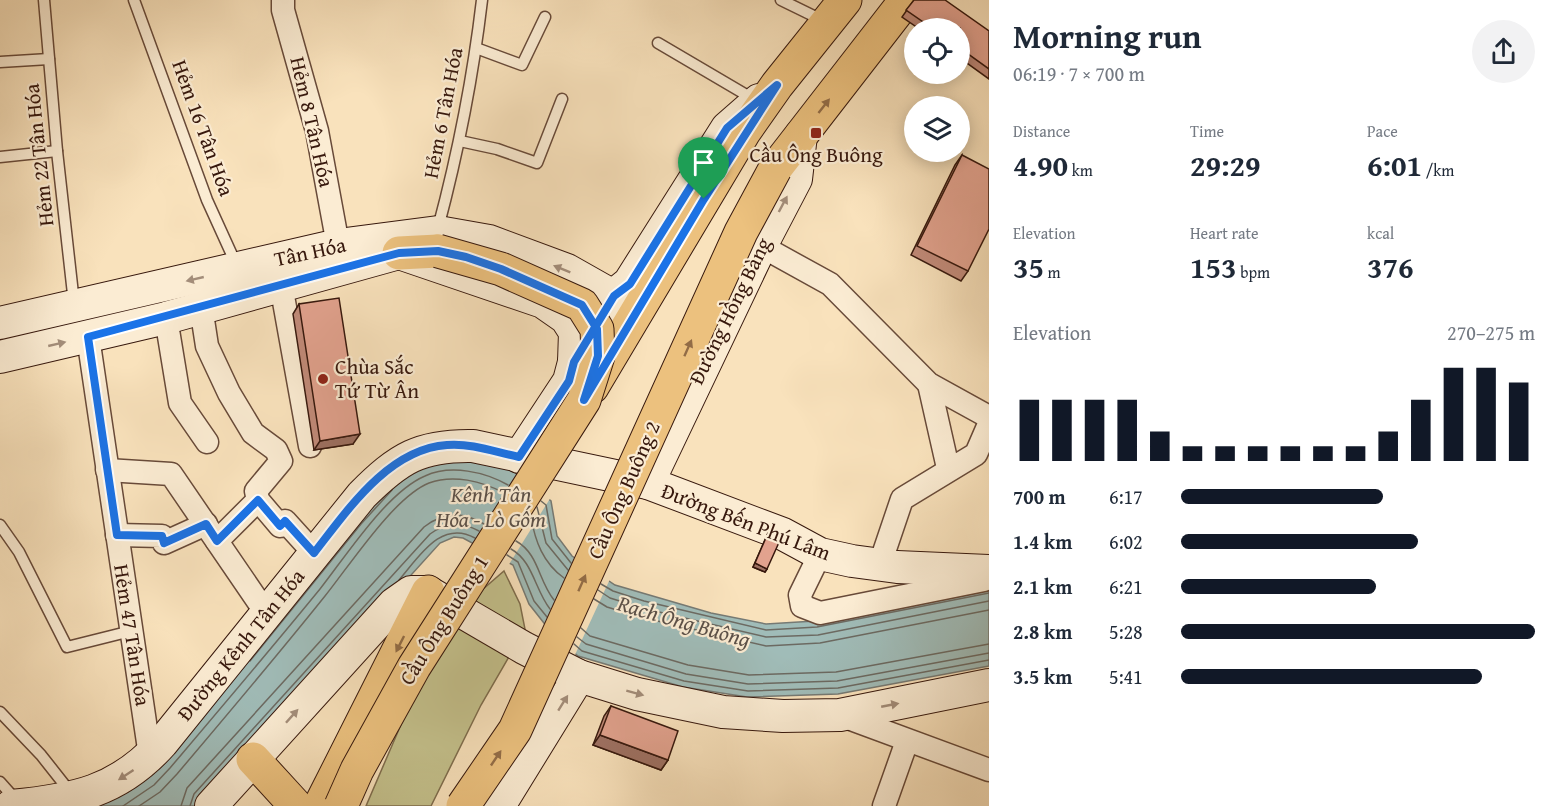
<!DOCTYPE html>
<html lang="en">
<head>
<meta charset="utf-8">
<style>
  :root { --surface:#fff; --page:#f2f2f3; --text:#1f2937; --muted:#747a83; --accent:#111827 }
  body { margin:0; font-family:"Gentium Book Plus",serif; background:var(--page); color:var(--text); height:100vh; display:flex; flex-direction:column; font-size:22px; white-space:nowrap }
  * { box-sizing:border-box; margin:0 }
  p { font-size:20px; color:var(--muted) }
  .icon { flex:none; width:33px; height:33px; fill:none; stroke:currentColor; stroke-width:2; stroke-linecap:round; stroke-linejoin:round }
  .map { position:relative; flex:1; overflow:hidden }
  .details { display:flex; flex-direction:column; background:var(--surface); width:570px }
  .details>* { flex:none }
  .tools { position:absolute; left:904px; top:18px; display:grid; gap:12px }
  .tools a { display:grid; place-items:center; width:66px; height:66px; border-radius:50%; background:var(--surface); box-shadow:0 3px 15px #0003; font-size:30px }
  .pin { position:absolute; display:grid; place-items:center; width:51px; height:51px; color:#fff; margin:-62px -26px; border-radius:50% 50% 50% 0; rotate:-45deg; box-shadow:0 0 6px #0007 }
  .pin .icon { rotate:45deg }
  .round { display:grid; place-items:center; flex:none; width:63px; height:63px; border-radius:32px; background:var(--page) }
  .summary { display:flex; align-items:center; justify-content:space-between; height:102px; padding:0 24px }
  h1 { font-size:33px; font-weight:700; line-height:45px }
  .figures { display:grid; grid-template-columns:repeat(3,1fr); gap:9px; height:102px; padding:6px 24px }
  .figures div { display:grid; align-content:center }
  .figures b { font-size:30px; font-weight:700 }
  .figures small { font-size:16px; font-weight:400 }
  .figures p { font-size:16px }
  .chart { height:168px; padding:12px 24px }
  .chart p { display:flex; justify-content:space-between }
  .chart svg { width:100%; height:108px; margin-top:6px; stroke:var(--accent); stroke-width:6 }
  ul { padding:0 24px; list-style:none; font-size:20px }
  li { display:grid; grid-template-columns:96px 72px 1fr; align-items:center; height:45px }
  li i { height:15px; border-radius:8px; background:var(--accent) }
  main { display:flex; flex:1; min-height:0 }
  .map>svg:first-child { display:block }
</style>
</head>
<body>
<main>
<div class="map">
<svg width="989" height="806" viewBox="0 0 989 806">
  <rect width="100%" height="100%" fill="#f9e2bc"/>
  <filter id="stains"><feTurbulence type="fractalNoise" baseFrequency=".00333" numOctaves="4"/><feColorMatrix values="0 0 0 0 .2 0 0 0 0 .09 0 0 0 0 .02 0 0 0 .5 -.17"/></filter>
  <radialGradient id="worn" r=".72"><stop offset=".6" stop-color="#630" stop-opacity="0"/><stop offset="1" stop-color="#630" stop-opacity=".3"/></radialGradient>
  <polygon fill="#c4c18c" stroke="#7e6c4c" stroke-width="1.5" points="504,571 520,604 525,629 481,705 431,806 366,806 415,692 482,590"/>
  <polygon fill="#a0bcb8" stroke="#767a74" stroke-width="1.5" points="484,459 514,472 551,501 557,536 572,556 615,585 711,613 766,624 815,621 989,587 989,666 838,694 747,697 683,687 578,656 551,632 529,604 513,565 463,538 454,537 440,543 202,806 88,806 357,520 422,462"/>
  <g fill="#f9e2bc">
    <polygon points="519,473 551,497 508,566 472,546"/>
    <polygon points="576,555 610,579 574,657 543,627"/>
  </g>
  <g fill="none" stroke-linecap="round" stroke-linejoin="round">
    <g stroke="#6c6a62" stroke-width="1.5">
      <polyline points="541,501 546,505 552,539 571,563"/>
      <polyline points="537,507 546,543 568,570"/>
      <path d="M 531,517 C 535,541 543,563 564,578"/>
      <path d="M 516,541 C 539,554 538,580 554,600"/>
      <path d="M 511,549 C 533,561 535,590 550,609"/>
      <polyline points="507,555 518,562 534,601 547,617"/>
      <path d="M 399,580 C 419,557 441,519 475,538"/>
      <polyline points="601,584 613,591 644,601 766,630 817,627 989,593"/>
      <polyline points="598,590 610,598 642,608 766,637 818,635 989,601"/>
      <polyline points="594,599 607,607 640,617 766,646 820,643 989,610"/>
      <polyline points="581,628 590,636 688,665 749,675 836,672 989,644"/>
      <polyline points="577,637 586,644 686,674 748,684 837,681 989,653"/>
      <polyline points="574,644 582,651 684,681 748,691 838,688 989,660"/>
      <polyline points="250,661 361,524 392,490"/>
      <path d="M 123,806 L 154,785 L 170,768 C 220,709 271,649 320,589 C 346,556 387,492 425,476 C 451,464 485,472 508,485"/>
      <path d="M 139,806 L 160,792 L 177,774 C 227,715 277,656 325,596 C 350,565 394,497 429,483 C 453,474 482,481 504,493"/>
      <path d="M 181,806 L 187,788 L 424,527 C 443,512 464,512 484,524"/>
      <path d="M 190,806 L 194,794 L 430,534 C 447,522 462,522 479,531"/>
    </g>
    <g stroke="#684a39" stroke-width="13">
      <g id="lane">
        <polyline points="44,0 57,151 74,303"/>
        <polyline points="134,0 207,200 237,266"/>
        <polyline points="781,0 824,21"/>
        <polyline points="658,43 755,100"/>
        <polyline points="476,48 522,65 545,17"/>
        <polyline points="0,62 49,59"/>
        <polyline points="460,141 497,149 537,163 562,99"/>
        <polyline points="0,157 57,151"/>
        <path d="M 438,228 C 458,153 473,77 482,0"/>
        <polyline points="0,525 19,552 67,647 131,631"/>
        <polyline points="0,712 41,755 71,793"/>
        <polyline points="0,782 16,800"/>
      </g>
    </g>
    <g stroke="#684a39" stroke-width="25">
      <g id="street">
        <polyline points="283,0 283,10 317,131 338,245"/>
        <polyline points="761,246 830,284 929,384 989,417"/>
        <polyline points="281,285 310,446"/>
        <polyline points="201,307 207,346 229,393 253,433 276,450 281,461 256,491 258,500 280,526 285,521 314,553"/>
        <polyline points="166,318 180,403 207,442"/>
        <polyline points="88,337 150,756"/>
        <polyline points="929,384 948,468"/>
        <polyline points="107,470 171,474 266,613"/>
        <polyline points="117,535 162,536 164,543 206,524"/>
        <polyline points="217,541 258,500"/>
        <polyline points="820,554 800,595 802,606 820,613 984,580"/>
        <polyline points="880,564 902,499 976,454 989,424"/>
        <polyline points="840,715 989,770"/>
        <polyline points="884,806 907,741"/>
      </g>
    </g>
    <g stroke="#37180d" stroke-width="34">
      <g id="secondary">
        <polyline points="0,323 338,245 438,232 489,241 567,270 613,296"/>
        <polyline points="0,357 166,318 399,253 543,302 566,318 575,332 574,362"/>
        <polyline points="519,457 569,381 574,362 613,296 629,283 727,128 759,100"/>
        <polyline points="648,483 761,246 796,179 801,135"/>
        <path d="M 11,806 C 74,800 118,792 162,743 L 362,495 C 399,458 420,445 473,446 L 648,483 L 783,534 L 820,554 L 852,561 L 897,567 L 989,571"/>
        <polyline points="211,806 394,604 411,592 428,592 524,648 579,676 637,694 723,712 783,716 840,715 989,685"/>
        <polyline points="499,806 579,676"/>
      </g>
    </g>
    <g stroke="#37180d" stroke-width="35">
      <g id="primary">
        <polyline points="775,169 906,0"/>
        <polyline points="399,253 438,251"/>
        <polyline points="592,387 744,132 777,85 845,0"/>
        <polyline points="253,759 296,806"/>
        <polyline points="320,806 428,592"/>
      </g>
    </g>
    <use href="#lane" stroke="#fbecd3" stroke-width="10"/>
    <use href="#street" stroke="#fbecd3" stroke-width="22"/>
    <use href="#secondary" stroke="#fbecd3" stroke-width="32"/>
    <use href="#primary" stroke="#ecc17e" stroke-width="33"/>
    <g stroke="#37180d" stroke-width="35" stroke-linecap="butt">
      <g id="primary-bridge">
        <polyline points="341,806 357,770 414,667 584,400 598,356 597,329 582,305 501,269 438,251"/>
        <polyline points="463,806 515,730 741,232 775,169"/>
      </g>
    </g>
    <use href="#primary-bridge" stroke="#ecc17e" stroke-width="33"/>
  </g>
  <g fill="#c28b7a" stroke="#37180d" stroke-width="1.5">
    <polygon points="914,0 989,31 989,79 960,58 960,28 918,28 902,17"/>
    <polygon points="962,155 968,271 961,281 911,255 955,165"/>
    <polygon points="299,304 353,444 314,450 293,314"/>
    <polygon points="768,533 767,569 765,572 753,567"/>
    <polygon points="611,706 668,760 661,770 593,745 604,716"/>
  </g>
  <g fill="#9e7163" stroke="#37180d" stroke-width="1.5">
    <polygon points="360,434 353,444 314,450 320,441"/>
    <polygon points="755,563 767,569 765,572 753,567"/>
    <polygon points="600,735 668,760 661,770 593,745"/>
  </g>
  <g fill="#e2a28e" stroke="#37180d" stroke-width="1.5">
    <polygon points="914,0 945,0 989,31 989,69 960,48 960,28 932,28 906,10"/>
    <polygon points="962,155 989,169 989,229 968,271 917,246"/>
    <polygon points="339,298 360,434 320,441 299,304"/>
    <polygon points="768,533 781,538 767,569 755,563"/>
    <polygon points="611,706 678,731 668,760 600,735"/>
  </g>
  <defs><path id="oneway-solid" d="M-6-.8H1V-3.2L6.5 0L1 3.2V.8H-6Z" transform="scale(1.5)"/></defs>
  <g fill="#926c46">
    <use href="#oneway-solid" transform="translate(824 106) rotate(-52)"/>
    <use href="#oneway-solid" transform="translate(688 348) rotate(-66)"/>
    <use href="#oneway-solid" transform="translate(582 583) rotate(-66)"/>
    <use href="#oneway-solid" transform="translate(400 644) rotate(117)"/>
    <use href="#oneway-solid" transform="translate(496 758) rotate(-56)"/>
  </g>
  <g fill="#a38d7a">
    <use href="#oneway-solid" transform="translate(783 204) rotate(-62)"/>
    <use href="#oneway-solid" transform="translate(562 269) rotate(-158)"/>
    <use href="#oneway-solid" transform="translate(195 279) rotate(167)"/>
    <use href="#oneway-solid" transform="translate(57 344) rotate(-13)"/>
    <use href="#oneway-solid" transform="translate(635 693) rotate(15)"/>
    <use href="#oneway-solid" transform="translate(563 703) rotate(-58)"/>
    <use href="#oneway-solid" transform="translate(890 705) rotate(-11)"/>
    <use href="#oneway-solid" transform="translate(292 716) rotate(-48)"/>
    <use href="#oneway-solid" transform="translate(126 775) rotate(147)"/>
  </g>
  <g fill="none" stroke-linecap="round" stroke-linejoin="round">
    <g stroke="#fff" stroke-width="12">
      <path id="route" d="M 704,199 L 777,85 L 727,128 L 630,284 L 614,296 L 574,362 L 569,381 L 519,457 C 495,452 472,443 447,445 C 388,449 347,511 314,553 L 285,521 L 280,526 L 258,500 L 217,541 L 206,524 L 164,543 L 162,536 L 117,535 L 88,337 L 399,253 L 438,251 L 466,257 L 501,269 L 582,305 L 597,329 L 598,356 L 584,400 L 704,199"/>
    </g>
    <use href="#route" stroke="#1a73e8" stroke-width="8"/>
  </g>
  <g fill="#8f2418" stroke="#fbecd3" stroke-width="2">
    <rect x="810" y="127" width="12" height="12" rx="3"/>
    <circle cx="323" cy="379" r="6"/>
  </g>
  <g text-anchor="middle" stroke-width="4.5" stroke-linejoin="round" paint-order="stroke">
    <g font-size="21" fill="#37180d" stroke="#fbecd3">
      <text transform="translate(443 113) rotate(-79)" y="7">Hẻm 6 Tân Hóa</text>
      <text transform="translate(312 122) rotate(77)" y="7">Hẻm 8 Tân Hóa</text>
      <text transform="translate(203 128) rotate(70)" y="7">Hẻm 16 Tân Hóa</text>
      <text transform="translate(39 155) rotate(-96)" y="7">Hẻm 22 Tân Hóa</text>
      <text transform="translate(310 252) rotate(-12)" y="7">Tân Hóa</text>
      <text transform="translate(730 311) rotate(-64)" y="7">Đường Hồng Bàng</text>
      <text transform="translate(624 490) rotate(-66)" y="7">Cầu Ông Buông 2</text>
      <text transform="translate(746 522) rotate(21)" y="7">Đường Bến Phú Lâm</text>
      <text transform="translate(444 620) rotate(-58)" y="7">Cầu Ông Buông 1</text>
      <text transform="translate(132 635) rotate(81)" y="7">Hẻm 47 Tân Hóa</text>
      <text transform="translate(241 645) rotate(-51)" y="7">Đường Kênh Tân Hóa</text>
    </g>
    <g font-size="21" fill="#37180d" stroke="#fbecd3">
      <text x="816" y="162">Cầu Ông Buông</text>
      <text x="335" y="374" text-anchor="start">Chùa Sắc<tspan x="335" dy="24">Tứ Từ Ân</tspan></text>
    </g>
    <g font-size="22" font-style="italic" fill="#5c5149" stroke="#fbecd3">
      <text x="491" y="502">Kênh Tân<tspan x="491" dy="25">Hóa - Lò Gốm</tspan></text>
      <text transform="translate(684 621) rotate(16)" y="8">Rạch Ông Buông</text>
    </g>
  </g>
  <rect width="100%" height="100%" filter="url(#stains)"/>
  <rect width="100%" height="100%" fill="url(#worn)"/>
</svg>
<div class="tools">
<a><svg class="icon" aria-label="locate" viewBox="0 0 24 24"><circle cx="12" cy="12" r="6"/><path d="M12 2v4M12 18v4M2 12h4M18 12h4"/></svg></a>
<a><svg class="icon" aria-label="layers" viewBox="0 0 24 24"><path d="M12 4l9 5-9 5-9-5zM3 14l9 5 9-5"/></svg></a>
</div>
<div class="pin" style="left:704px;top:199px;background:#1e9e55"><svg class="icon" aria-label="arrive" viewBox="0 0 24 24"><path d="M6 21V4h12l-3 4 3 4H6"/></svg></div>
</div>
<section class="details">
<div class="summary"><div><h1>Morning run</h1><p>06:19 · 7 × 700 m</p></div><a class="round"><svg class="icon" aria-label="share" viewBox="0 0 24 24"><path d="M12 15V3M7 8l5-5 5 5M5 13v7h14v-7"/></svg></a></div>
<div class="figures">
<div><p>Distance</p><b>4.90<small> km</small></b></div>
<div><p>Time</p><b>29:29</b></div>
<div><p>Pace</p><b>6:01<small> /km</small></b></div>
</div>
<div class="figures">
<div><p>Elevation</p><b>35<small> m</small></b></div>
<div><p>Heart rate</p><b>153<small> bpm</small></b></div>
<div><p>kcal</p><b>376</b></div>
</div>
<div class="chart"><p><span>Elevation</span>270–275 m</p>
<svg viewBox="0 0 160 44" preserveAspectRatio="none"><path d="M5 44V19M15 44V19M25 44V19M35 44V19M45 44V32M55 44V38M65 44V38M75 44V38M85 44V38M95 44V38M105 44V38M115 44V32M125 44V19M135 44V6M145 44V6M155 44V12"/></svg>
</div>
<ul>
<li><b>700 m</b>6:17<i style="width:57%"></i></li>
<li><b>1.4 km</b>6:02<i style="width:67%"></i></li>
<li><b>2.1 km</b>6:21<i style="width:55%"></i></li>
<li><b>2.8 km</b>5:28<i style="width:100%"></i></li>
<li><b>3.5 km</b>5:41<i style="width:85%"></i></li>
</ul>
</section>
</main>
</body>
</html>
